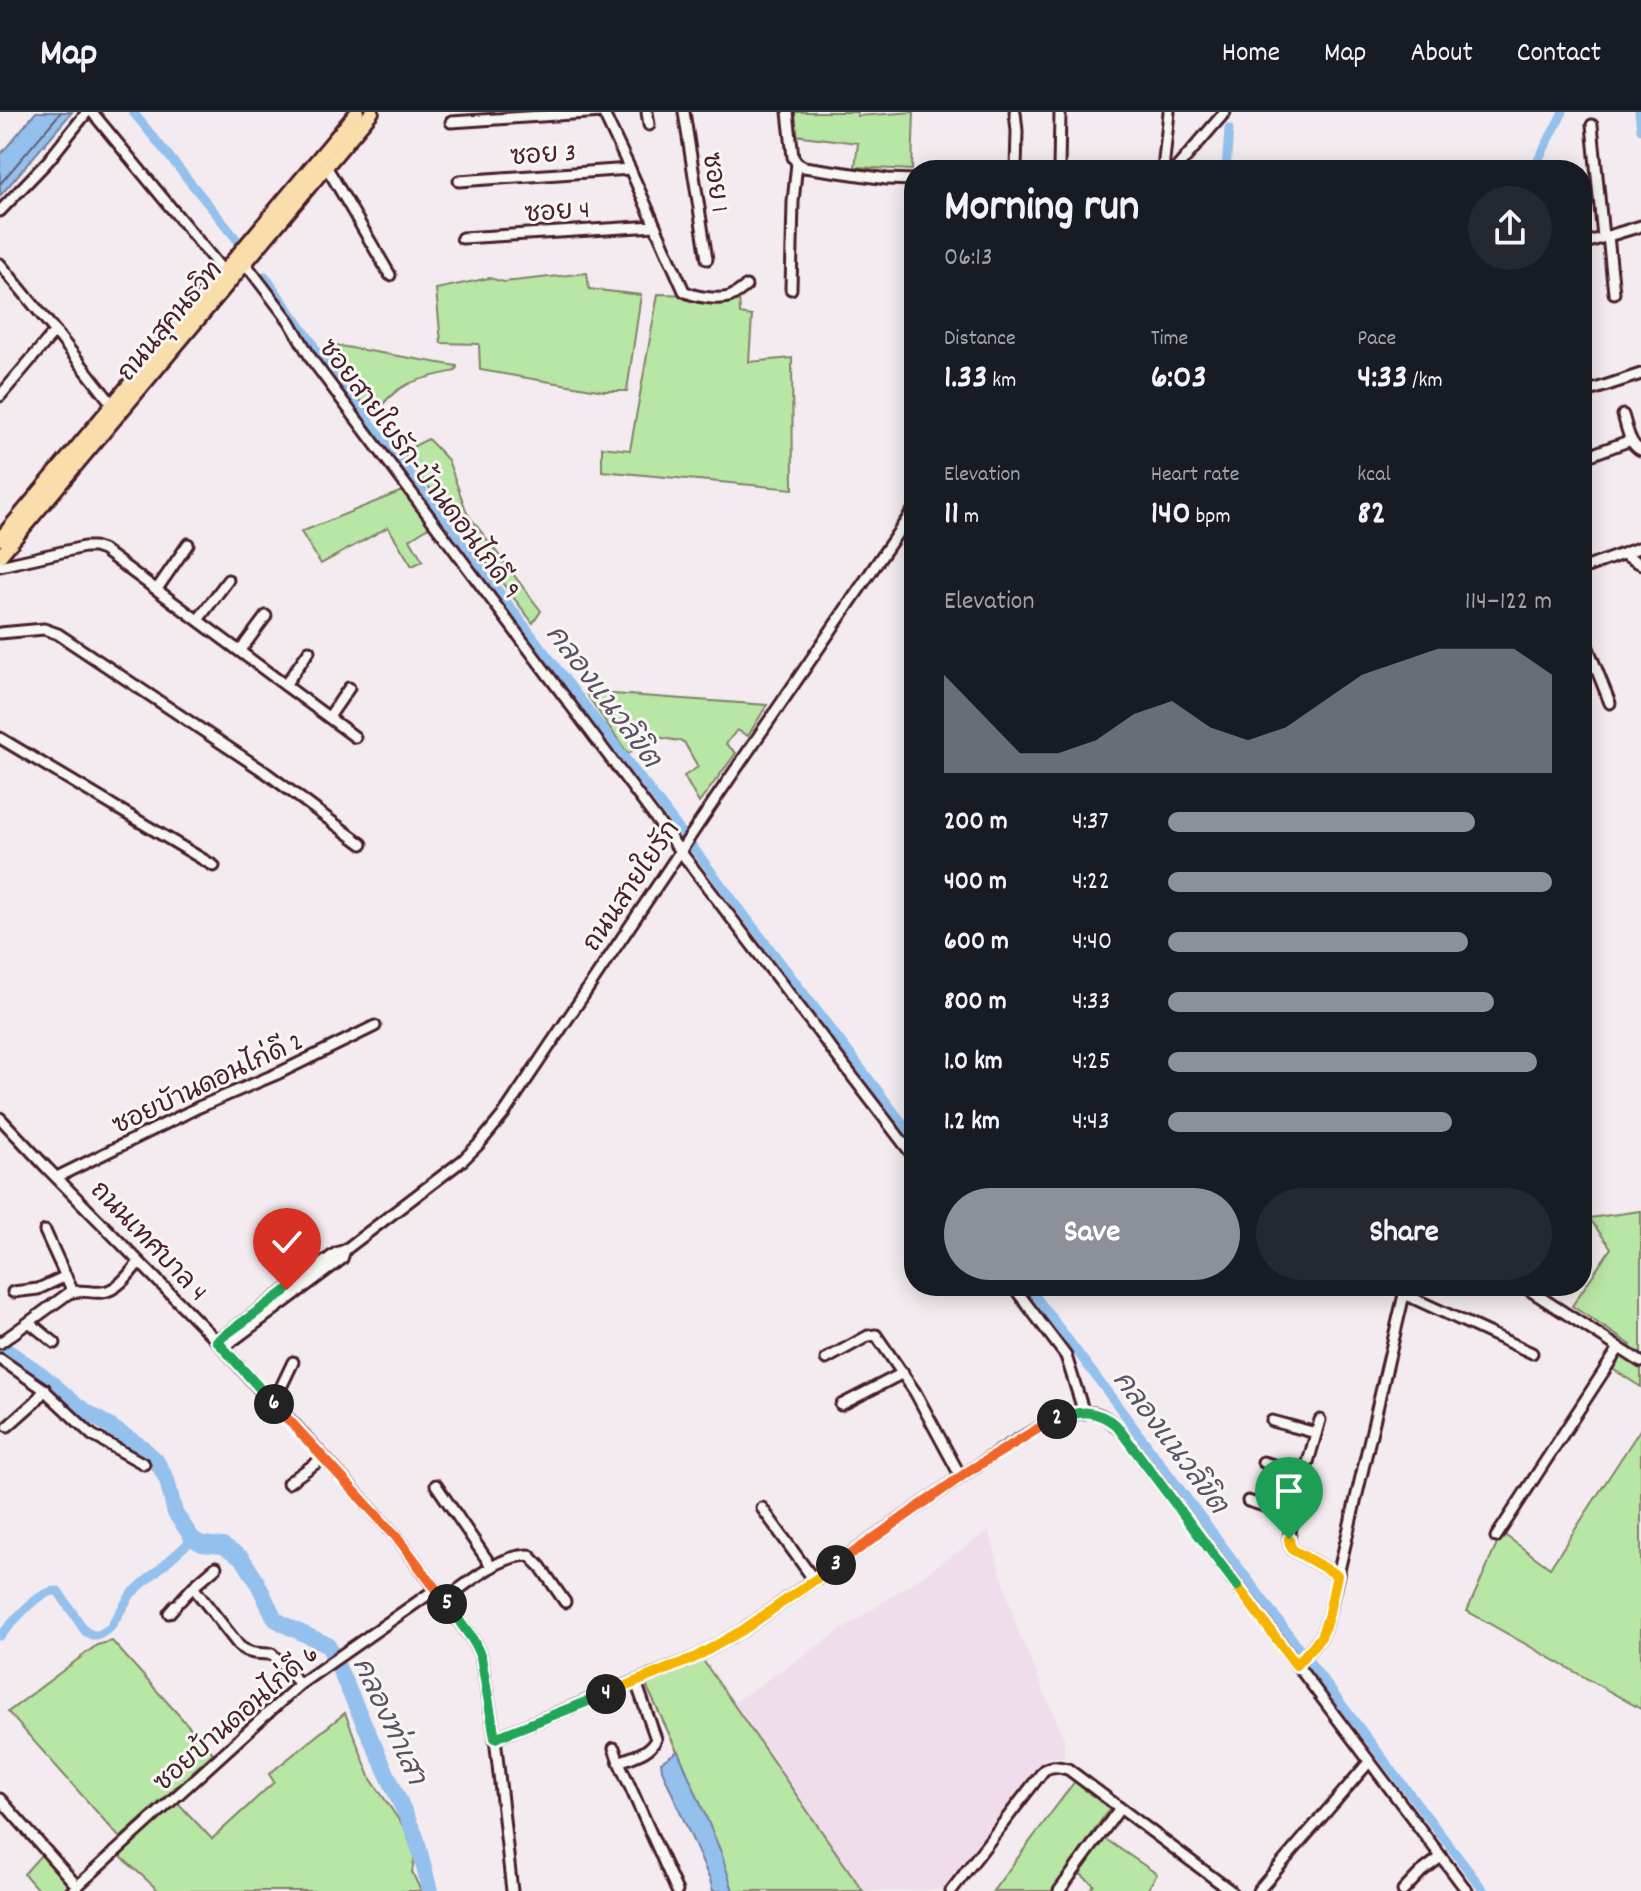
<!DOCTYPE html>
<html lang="en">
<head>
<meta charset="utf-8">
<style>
  :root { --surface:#171b24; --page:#242831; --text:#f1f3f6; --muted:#9ea1a6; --line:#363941; --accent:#8c9099 }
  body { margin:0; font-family:Dekko,"Playpen Sans Thai",sans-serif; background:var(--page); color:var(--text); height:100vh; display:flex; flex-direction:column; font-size:30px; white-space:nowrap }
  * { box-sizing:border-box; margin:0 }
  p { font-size:26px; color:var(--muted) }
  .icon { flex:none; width:44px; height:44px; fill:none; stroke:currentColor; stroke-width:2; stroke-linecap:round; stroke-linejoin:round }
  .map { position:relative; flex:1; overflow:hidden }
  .details { position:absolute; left:904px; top:48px; width:688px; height:1136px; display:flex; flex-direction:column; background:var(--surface); border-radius:32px; box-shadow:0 4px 20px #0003 }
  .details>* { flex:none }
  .pin { position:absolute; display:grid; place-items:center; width:68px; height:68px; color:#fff; margin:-82px -34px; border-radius:50% 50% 50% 0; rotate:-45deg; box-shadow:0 0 8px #0007 }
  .pin .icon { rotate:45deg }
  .km { position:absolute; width:40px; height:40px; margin:-20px; border-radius:50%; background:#222; color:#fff; font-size:22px; line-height:40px; text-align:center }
  .round { display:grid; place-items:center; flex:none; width:84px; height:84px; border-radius:42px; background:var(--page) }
  .head { display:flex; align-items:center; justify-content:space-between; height:136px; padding:0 40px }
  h1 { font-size:44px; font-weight:800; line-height:60px }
  .figures { display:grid; grid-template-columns:repeat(3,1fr); gap:12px; height:136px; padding:8px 40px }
  .figures div { display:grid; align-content:center }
  .figures b { font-size:34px; font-weight:800 }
  .figures small { font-size:22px; font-weight:400 }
  .figures p { font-size:22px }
  .chart { height:224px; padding:16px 40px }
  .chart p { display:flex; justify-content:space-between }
  .chart svg { width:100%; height:144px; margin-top:8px; fill:var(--accent); opacity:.7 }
  .button { display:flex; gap:16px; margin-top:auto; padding:16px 40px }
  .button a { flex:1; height:92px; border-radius:48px; background:var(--accent); color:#fff; font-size:32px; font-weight:800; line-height:92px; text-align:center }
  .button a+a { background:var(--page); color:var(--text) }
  ul { padding:0 40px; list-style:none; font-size:26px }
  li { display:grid; grid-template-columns:128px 96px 1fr; align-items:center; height:60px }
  li i { height:20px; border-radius:10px; background:var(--accent) }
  header { display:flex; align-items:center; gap:48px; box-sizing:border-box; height:112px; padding:0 40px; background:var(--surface); border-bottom:2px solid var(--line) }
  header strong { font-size:38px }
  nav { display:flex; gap:44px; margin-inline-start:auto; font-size:28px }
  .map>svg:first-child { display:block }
</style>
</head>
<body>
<header>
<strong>Map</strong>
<nav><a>Home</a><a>Map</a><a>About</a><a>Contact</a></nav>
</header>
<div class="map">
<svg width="1641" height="1779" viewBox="0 0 1641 1779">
  <rect width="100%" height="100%" fill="#f3ebef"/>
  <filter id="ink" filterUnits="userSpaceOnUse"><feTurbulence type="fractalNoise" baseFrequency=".0125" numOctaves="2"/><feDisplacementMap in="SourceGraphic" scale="16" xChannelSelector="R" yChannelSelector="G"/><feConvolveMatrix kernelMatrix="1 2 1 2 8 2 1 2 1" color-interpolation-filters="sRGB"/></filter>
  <g filter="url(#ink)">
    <polygon fill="#f0ddeb" points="989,1419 1017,1517 1064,1626 1064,1645 1047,1645 945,1778 863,1779 733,1591"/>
    <g fill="#b8e6a4" stroke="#818268" stroke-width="2">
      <polygon points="794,0 857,0 857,4 914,0 912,58 855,55 858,31 795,23"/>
      <polygon points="587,161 589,177 641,183 627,279 604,279 480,258 479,232 441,231 436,177 489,166 504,170"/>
      <polygon points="658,182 739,184 740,202 752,204 749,250 792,246 793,377 602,359 602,335 630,338"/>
      <path d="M 334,233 L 457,254 L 456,259 C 422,266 394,270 376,303 L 367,297 L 323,239 Z"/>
      <polygon points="428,327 448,348 467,401 541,499 533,511 402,340"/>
      <polygon points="402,379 430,414 410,427 423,449 412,454 388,415 321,452 301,420"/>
      <polygon points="585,580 767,593 748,624 737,618 726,632 736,641 699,691 684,664 698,655 684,630 652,624 628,642"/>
      <polygon points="1641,1099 1641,1275 1611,1256 1631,1233 1572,1194 1611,1136 1589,1106"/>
      <polygon points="1641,1316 1641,1597 1467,1499 1497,1432 1506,1424 1550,1456"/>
      <polygon points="112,1529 213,1641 120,1726 8,1600 97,1533"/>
      <path d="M 702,1547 L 863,1779 L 733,1779 C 710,1708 678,1640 646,1573 Z"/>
      <polygon points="345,1601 371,1667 405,1717 415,1744 412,1760 421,1779 159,1779 118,1742 177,1690 212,1727 274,1670 269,1662"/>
      <polygon points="1075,1669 1111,1694 1053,1779 993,1779"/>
      <polygon points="1104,1726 1157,1762 1147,1779 1089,1779 1094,1773 1079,1761"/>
      <polygon points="41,1743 69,1773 62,1779 39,1779 24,1762"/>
    </g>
    <g fill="#93c0ed" stroke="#76809f" stroke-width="2">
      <polygon points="36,0 72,0 0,84 0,43"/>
      <polygon points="678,1639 721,1740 733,1779 713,1779 710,1768 662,1658 661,1650"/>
    </g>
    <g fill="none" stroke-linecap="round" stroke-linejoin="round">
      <polyline stroke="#675f79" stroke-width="2" points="0,72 61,0"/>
      <g stroke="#93c0ed" stroke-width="9">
        <polyline points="133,0 238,129"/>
        <polyline points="1639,0 1641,17"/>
        <polyline points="1226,58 1229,17"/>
        <polyline points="1533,58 1563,0"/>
        <polyline points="265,164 312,230 317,240 914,1026"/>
        <polyline points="1028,1174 1327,1573 1484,1779"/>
        <path d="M 0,1524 C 14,1510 38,1477 58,1479 L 85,1519 L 92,1523 L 99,1523 L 110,1516 L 131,1482 L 193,1427"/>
      </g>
      <polyline stroke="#93c0ed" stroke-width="16" points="0,1231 5,1238 42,1263 78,1294 142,1335 156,1348 167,1368 175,1401 193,1427 202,1432 223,1434 242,1446 256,1468 275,1507 289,1515 328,1533 416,1725 430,1779"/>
      <g stroke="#4a1f2b" stroke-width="15">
        <g id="minor">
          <polyline points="92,0 223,159"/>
          <path d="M 603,0 L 630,57 L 684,179 C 694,185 717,188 729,185 C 735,183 741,178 746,174"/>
          <polyline points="647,0 649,13"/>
          <polyline points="684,0 707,147"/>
          <polyline points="788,0 793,45 797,51 804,55 887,67 914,68"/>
          <polyline points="1015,0 1017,19 1016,58"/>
          <polyline points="451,10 603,0"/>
          <polyline points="1592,13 1603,125"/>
          <polyline points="326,54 390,163"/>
          <polyline points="1059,58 1060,0"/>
          <polyline points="1163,58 1169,0"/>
          <polyline points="1175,58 1225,0"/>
          <polyline points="459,69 630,57"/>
          <polyline points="0,99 48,49 87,0"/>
          <polyline points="1608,124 1614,181"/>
          <polyline points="462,126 655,114"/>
          <polyline points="1582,132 1641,114"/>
          <polyline points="245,151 290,210 312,248 680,739 914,1045"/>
          <polyline points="0,152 55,219 112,292"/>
          <polyline points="791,177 793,90 797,51"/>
          <polyline points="1586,280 1641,262"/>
          <polyline points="0,284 55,219"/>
          <path d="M 1623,303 C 1627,315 1629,333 1641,338"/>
          <polyline points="1582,346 1631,328"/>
          <polyline points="1623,442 1641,452"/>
          <polyline points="0,454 84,435 94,435 103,438 355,625"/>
          <polyline points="1582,457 1641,435"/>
          <polyline points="157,477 188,432"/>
          <polyline points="198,508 228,468"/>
          <polyline points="0,521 44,517 58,522 265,660 362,732"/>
          <polyline points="1582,521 1610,591"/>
          <polyline points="240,539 266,504"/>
          <polyline points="285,573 309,539"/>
          <polyline points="329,605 349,576"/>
          <polyline points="0,626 214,754"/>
          <polyline points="0,1006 47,1056 217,1229 262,1280 291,1309 400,1429 473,1528 481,1545 495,1626 512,1779"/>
          <polyline points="57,1065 199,995 279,961 375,914"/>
          <polyline points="45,1119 73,1180"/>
          <polyline points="1013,1174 1066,1244 1084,1301"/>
          <polyline points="1523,1174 1641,1250"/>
          <polyline points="13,1180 38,1177 66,1164"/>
          <polyline points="1404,1182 1532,1241"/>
          <polyline points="30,1211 55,1231"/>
          <polyline points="217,1229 336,1141 345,1138 463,1048 480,1031 503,1003 710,695 914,397"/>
          <path d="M 0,1231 L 69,1181 C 84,1176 90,1182 103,1180 C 118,1178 130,1161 139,1150"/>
          <polyline points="223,1236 342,1147 345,1138"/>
          <polyline points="0,1247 41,1275 92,1323 144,1352"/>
          <polyline points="826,1247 868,1224 876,1223 915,1280 961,1365"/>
          <polyline points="273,1292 293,1250"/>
          <polyline points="841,1293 903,1261"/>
          <polyline points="1320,1308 1293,1403 1289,1427 1290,1433 1293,1438 1337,1463"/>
          <polyline points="1272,1309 1316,1321"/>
          <polyline points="8,1314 36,1289 45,1277"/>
          <polyline points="1263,1350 1304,1361"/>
          <polyline points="288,1371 323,1346"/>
          <polyline points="436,1373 492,1455"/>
          <polyline points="1248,1389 1293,1403"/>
          <polyline points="762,1396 814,1468"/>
          <polyline points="1496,1425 1619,1236"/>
          <path d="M 216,1455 L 193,1475 L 240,1535 C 251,1543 259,1541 272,1542 L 300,1572"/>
          <path d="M 444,1488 C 469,1471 497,1444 529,1443 L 540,1454 L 565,1490"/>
          <polyline points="180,1489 193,1475"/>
          <polyline points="169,1501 176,1493"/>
          <polyline points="1296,1553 1321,1525 1328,1505 1406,1174"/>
          <path d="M 636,1570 L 656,1627 C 650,1641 633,1644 619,1650 L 677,1779"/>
          <path d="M 495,1626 L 694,1546 L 743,1518 L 969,1359 C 998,1341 1059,1295 1094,1301 C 1107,1304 1116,1313 1124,1323 L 1467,1779"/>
          <polyline points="614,1636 619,1650"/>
          <polyline points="0,1687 77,1774"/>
          <polyline points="72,1779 300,1572 436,1477"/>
          <path d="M 951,1779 L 1044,1658 C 1053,1653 1058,1655 1068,1657 L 1231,1779"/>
          <polyline points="1059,1779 1120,1696"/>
          <polyline points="1258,1779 1369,1650"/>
          <polyline points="1403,1779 1421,1760 1441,1745"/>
        </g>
      </g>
      <g stroke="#4a1f2b" stroke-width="18">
        <g id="major">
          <polyline points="0,427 357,0"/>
          <polyline points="0,444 372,0"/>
        </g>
      </g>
      <use href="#minor" stroke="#f6f6f2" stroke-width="9"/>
      <use href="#major" stroke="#f9deab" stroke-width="12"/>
    </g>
  </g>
  <g fill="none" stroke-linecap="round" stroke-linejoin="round" filter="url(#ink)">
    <g stroke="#fff" stroke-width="16">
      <polyline id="split-1" points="1237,1474 1296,1553 1321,1525 1328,1505 1337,1463 1293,1438 1290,1433 1289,1427"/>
    </g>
    <g stroke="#fff" stroke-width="16">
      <path id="split-2" d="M 1057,1307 C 1080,1298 1095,1297 1116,1313 L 1237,1474"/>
    </g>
    <g stroke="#fff" stroke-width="16">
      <polyline id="split-3" points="836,1453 969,1359 1047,1311 1057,1307"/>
    </g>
    <g stroke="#fff" stroke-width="16">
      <polyline id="split-4" points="606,1582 694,1546 743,1518 836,1453"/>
    </g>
    <g stroke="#fff" stroke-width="16">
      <polyline id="split-5" points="447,1492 473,1528 481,1545 495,1626 606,1582"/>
    </g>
    <g stroke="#fff" stroke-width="16">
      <polyline id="split-6" points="274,1292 400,1429 447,1492"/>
    </g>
    <g stroke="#fff" stroke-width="16">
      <polyline id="split-7" points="274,1292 217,1229 287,1178"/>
    </g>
    <use href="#split-1" stroke="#f5b400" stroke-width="10"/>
    <use href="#split-2" stroke="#22a559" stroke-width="10"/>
    <use href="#split-3" stroke="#f0652b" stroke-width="10"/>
    <use href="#split-4" stroke="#f5b400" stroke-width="10"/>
    <use href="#split-5" stroke="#22a559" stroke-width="10"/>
    <use href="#split-6" stroke="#f0652b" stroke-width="10"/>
    <use href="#split-7" stroke="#22a559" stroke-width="10"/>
  </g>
  <g text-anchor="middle" stroke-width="6" stroke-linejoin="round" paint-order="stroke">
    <g font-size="26" fill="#4a1f2b" stroke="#f6f6f2">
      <text transform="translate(543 41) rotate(-4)" y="9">ซอย 3</text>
      <text transform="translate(717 70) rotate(81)" y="9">ซอย 1</text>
      <text transform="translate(557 98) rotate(-4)" y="9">ซอย 4</text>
      <text transform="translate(169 208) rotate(-50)" y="9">ถนนสุคนธวิท</text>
      <text transform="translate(421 356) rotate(53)" y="9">ซอยสายใยรัก-บ้านดอนไก่ดี 9</text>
      <text transform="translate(630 773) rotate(-56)" y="9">ถนนสายใยรัก</text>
      <text transform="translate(207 970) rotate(-25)" y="9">ซอยบัานดอนไก่ดี 2</text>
      <text transform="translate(150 1128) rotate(46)" y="9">ถนนเทศบาล 4</text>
      <text transform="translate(235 1605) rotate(-41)" y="9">ซอยบ้านดอนไก่ดี 6</text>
    </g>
    <g font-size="28" font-style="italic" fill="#604f65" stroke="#f6f6f2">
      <text transform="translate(605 583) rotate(53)" y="10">คลองแนวลิขิต</text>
      <text transform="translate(1172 1329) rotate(53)" y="10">คลองแนวลิขิต</text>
      <text transform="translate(391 1608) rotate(65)" y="10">คลองท่าเสา</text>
    </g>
  </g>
</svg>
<div class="pin" style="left:1289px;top:1427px;background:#1e9e55"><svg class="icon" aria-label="arrive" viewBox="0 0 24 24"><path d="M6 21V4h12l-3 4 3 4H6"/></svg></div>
<div class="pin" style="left:287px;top:1178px;background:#d93025"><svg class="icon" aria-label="check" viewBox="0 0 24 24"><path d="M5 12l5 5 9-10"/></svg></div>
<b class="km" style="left:1057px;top:1307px">2</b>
<b class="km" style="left:836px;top:1453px">3</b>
<b class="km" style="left:606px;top:1582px">4</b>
<b class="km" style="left:447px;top:1492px">5</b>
<b class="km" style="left:274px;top:1292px">6</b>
<section class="details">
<div class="head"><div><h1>Morning run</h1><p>06:13</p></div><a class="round"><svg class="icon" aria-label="share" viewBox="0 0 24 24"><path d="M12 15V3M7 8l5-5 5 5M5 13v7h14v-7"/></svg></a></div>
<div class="figures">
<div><p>Distance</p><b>1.33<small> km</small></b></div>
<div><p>Time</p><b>6:03</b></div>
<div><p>Pace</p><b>4:33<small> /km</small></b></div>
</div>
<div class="figures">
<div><p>Elevation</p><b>11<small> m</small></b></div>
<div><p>Heart rate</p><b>140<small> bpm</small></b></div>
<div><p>kcal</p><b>82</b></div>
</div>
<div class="chart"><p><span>Elevation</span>114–122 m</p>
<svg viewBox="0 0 160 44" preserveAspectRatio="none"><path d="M0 44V14L10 26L20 38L30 38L40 34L50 26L60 22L70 30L80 34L90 30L100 22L110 14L120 10L130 6L140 6L150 6L160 14V44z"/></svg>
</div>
<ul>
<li><b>200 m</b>4:37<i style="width:80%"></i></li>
<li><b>400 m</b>4:22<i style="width:100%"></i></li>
<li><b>600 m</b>4:40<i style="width:78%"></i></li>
<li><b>800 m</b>4:33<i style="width:85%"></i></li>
<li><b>1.0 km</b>4:25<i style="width:96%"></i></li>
<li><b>1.2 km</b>4:43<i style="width:74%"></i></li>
</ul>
<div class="button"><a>Save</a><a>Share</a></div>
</section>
</div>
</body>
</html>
